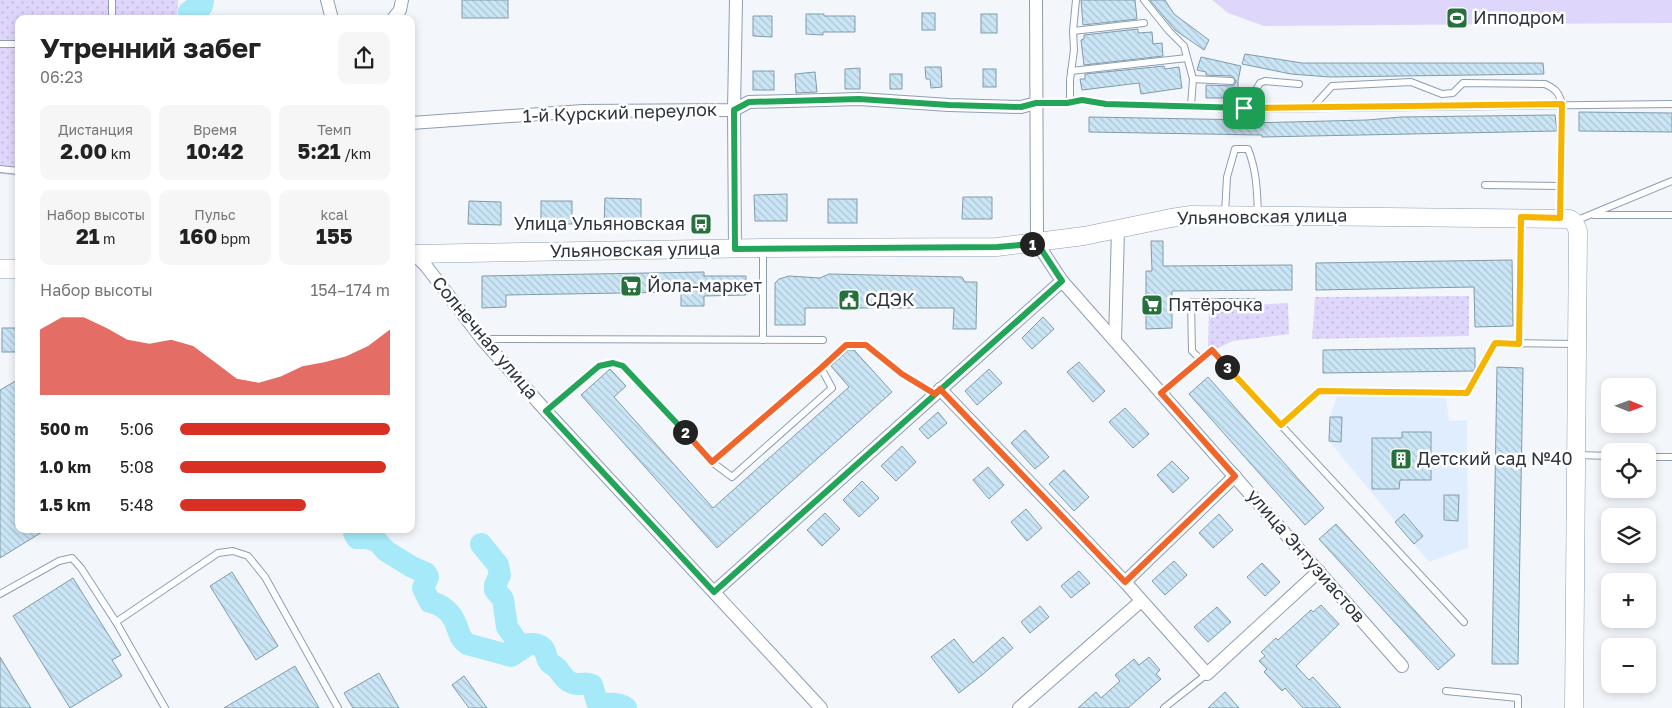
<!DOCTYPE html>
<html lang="ru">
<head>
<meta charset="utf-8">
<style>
  :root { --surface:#fff; --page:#f6f6f6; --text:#222; --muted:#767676; --accent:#d93025 }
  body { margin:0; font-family:"Golos Text",sans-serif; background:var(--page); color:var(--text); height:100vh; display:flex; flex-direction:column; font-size:19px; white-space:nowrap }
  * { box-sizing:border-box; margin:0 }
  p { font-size:16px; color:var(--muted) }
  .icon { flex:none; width:28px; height:28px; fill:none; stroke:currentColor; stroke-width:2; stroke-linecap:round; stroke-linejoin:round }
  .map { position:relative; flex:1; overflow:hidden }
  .panel { position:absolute; left:15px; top:15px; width:400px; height:518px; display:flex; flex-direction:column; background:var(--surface); border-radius:10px; box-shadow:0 2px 8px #0003 }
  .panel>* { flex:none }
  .needle { width:32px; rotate:91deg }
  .fabs { position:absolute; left:1601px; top:378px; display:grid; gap:10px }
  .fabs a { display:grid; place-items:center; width:55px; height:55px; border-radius:10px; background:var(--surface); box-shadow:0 2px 8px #0003; font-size:25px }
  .pin { position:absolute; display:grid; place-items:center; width:42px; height:42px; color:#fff; margin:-21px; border-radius:10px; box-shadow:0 2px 8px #0006 }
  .km { position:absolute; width:25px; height:25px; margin:-12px; border-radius:50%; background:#222; color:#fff; font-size:14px; line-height:25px; text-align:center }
  .round { display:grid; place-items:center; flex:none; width:52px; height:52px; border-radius:10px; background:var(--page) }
  .head { display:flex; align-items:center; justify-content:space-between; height:85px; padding:0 25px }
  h1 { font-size:28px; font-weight:700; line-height:38px }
  .figures { display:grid; grid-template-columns:repeat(3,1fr); gap:8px; height:85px; padding:5px 25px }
  .figures div { display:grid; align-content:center; border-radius:10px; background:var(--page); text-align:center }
  .figures b { font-size:21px; font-weight:700 }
  .figures small { font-size:14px; font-weight:400 }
  .figures p { font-size:14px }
  .chart { height:140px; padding:10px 25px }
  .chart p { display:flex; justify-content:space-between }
  .chart svg { width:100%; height:90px; margin-top:5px; fill:var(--accent); opacity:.7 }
  ul { padding:0 25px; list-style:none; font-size:16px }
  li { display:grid; grid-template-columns:80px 60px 1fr; align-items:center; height:38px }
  li i { height:12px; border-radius:6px; background:var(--accent) }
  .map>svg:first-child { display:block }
</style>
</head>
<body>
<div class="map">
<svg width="1672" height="708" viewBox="0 0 1672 708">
  <defs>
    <pattern id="grass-dots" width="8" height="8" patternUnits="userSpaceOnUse" patternTransform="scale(1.25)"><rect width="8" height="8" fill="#dfd7fb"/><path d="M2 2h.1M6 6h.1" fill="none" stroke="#c0b9d8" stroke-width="1.8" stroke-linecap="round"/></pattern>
    <pattern id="building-back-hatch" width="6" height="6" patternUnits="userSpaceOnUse" patternTransform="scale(1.25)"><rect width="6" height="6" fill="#cae5f5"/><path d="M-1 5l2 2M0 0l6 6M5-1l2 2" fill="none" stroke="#aec5d3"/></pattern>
  </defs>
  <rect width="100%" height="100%" fill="#f3f7fc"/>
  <polygon fill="#e0edff" points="1337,396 1446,397 1449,421 1467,420 1468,548 1429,562 1329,441 1330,417"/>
  <g fill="url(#grass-dots)">
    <polygon points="0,0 178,0 177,19 19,19 19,176 0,174"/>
    <polygon points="1469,296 1469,336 1312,339 1315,297"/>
    <polygon points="1288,303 1289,334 1233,341 1218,348 1208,346 1209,307"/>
  </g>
  <polygon fill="#dfd7fb" points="1212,0 1672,0 1672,23 1264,26 1228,13"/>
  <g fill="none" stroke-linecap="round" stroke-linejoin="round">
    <g stroke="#a6eaf9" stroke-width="22">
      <polyline points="191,19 189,12 193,9 202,6 203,0"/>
      <path d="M 355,529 L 354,533 L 357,538 L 366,538 L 377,541 L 386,551 L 412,567 L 426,573 L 428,577 L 423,588 L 430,602 C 441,604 451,612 455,622 C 459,631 459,638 467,644 L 511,656 L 526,646"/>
      <path d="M 481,544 L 498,565 L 500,575 L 495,585 L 495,590 L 503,599 L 507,627 L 519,644 C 526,646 532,642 538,645 C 548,648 544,657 550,663 C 552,665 555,666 557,668 C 561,673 564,679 570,682 C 578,687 584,681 592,685 L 597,702 C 606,706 618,701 626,708"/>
    </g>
  </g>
  <g fill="url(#building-back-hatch)" stroke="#819ba9">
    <rect x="462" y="0" width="46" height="18"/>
    <polygon points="1081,0 1135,0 1137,19 1083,25"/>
    <polygon points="1150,0 1165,0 1174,14 1209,40 1204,50 1175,30"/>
    <rect x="922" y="13" width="13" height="17"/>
    <polygon points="806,14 824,14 824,16 855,16 855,32 823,32 823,35 806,34"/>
    <rect x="981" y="14" width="16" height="19"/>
    <polygon points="753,16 772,16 772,37 753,36"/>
    <polygon points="1138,29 1138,33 1152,32 1153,44 1162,43 1163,56 1084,65 1081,40 1084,39 1084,35"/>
    <polygon points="1245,54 1302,63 1543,63 1544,74 1330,77 1291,74 1242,64"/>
    <polygon points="1201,57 1241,66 1238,81 1238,98 1206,98 1206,85 1231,86 1235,84 1236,81 1232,76 1206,75 1206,72 1197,70"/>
    <polygon points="1164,66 1165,69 1179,67 1182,88 1141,94 1139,83 1082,90 1080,79 1085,79 1085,74"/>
    <polygon points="925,67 941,67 942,87 931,88 930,79 926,79"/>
    <polygon points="860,68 860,89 845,89 845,69"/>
    <rect x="983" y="69" width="13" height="18"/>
    <rect x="753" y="71" width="21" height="19"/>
    <polygon points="815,72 817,92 796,93 795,74"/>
    <rect x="890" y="74" width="12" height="15"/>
    <polygon points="1579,112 1672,113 1672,132 1579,131"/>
    <polygon points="1555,115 1557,131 1262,137 1262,135 1089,132 1089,117 1252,120 1251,123 1367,120 1401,117"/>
    <polygon points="787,194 787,221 755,221 754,195"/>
    <polygon points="963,197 992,197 992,219 962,219"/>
    <polygon points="605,198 641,199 641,225 604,225"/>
    <rect x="828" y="199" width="29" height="24"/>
    <polygon points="469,201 501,202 501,225 468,224"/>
    <rect x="541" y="201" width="31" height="23"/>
    <polygon points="1151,241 1163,241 1163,266 1292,265 1292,290 1172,291 1172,328 1146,329 1146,271 1152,271"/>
    <polygon points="1512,260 1513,326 1475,327 1474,287 1316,290 1316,263"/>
    <polygon points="704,272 704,276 746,276 746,295 704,296 704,306 681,306 681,292 506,295 506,307 482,308 482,276"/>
    <polygon points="829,274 962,277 965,282 977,282 976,329 953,329 954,308 805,308 805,325 775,325 775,283 779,279 789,276 820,278"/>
    <polygon points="1043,317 1054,329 1032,349 1022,338"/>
    <rect x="2" y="328" width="17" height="24"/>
    <polygon points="1475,348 1475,368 1474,371 1323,373 1323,350"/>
    <polygon points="848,350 854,350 892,392 717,548 581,395 610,369 626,386 614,397 713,508 849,387 831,366"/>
    <polygon points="1079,362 1105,391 1093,402 1067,372"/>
    <polygon points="1497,367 1523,368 1518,664 1492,664"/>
    <polygon points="989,369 1002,383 977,405 965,391"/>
    <polygon points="1208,377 1324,508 1305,525 1189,394"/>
    <polygon points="19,379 19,529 47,529 0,558 0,390"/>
    <polygon points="1125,408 1149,434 1133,448 1109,422"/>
    <polygon points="938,412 947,423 928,439 919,429"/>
    <polygon points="1330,417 1342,417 1341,442 1329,441"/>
    <polygon points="1025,430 1049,457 1035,469 1011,443"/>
    <polygon points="1402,432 1431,432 1431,480 1400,480 1399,489 1372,489 1372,438 1402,438"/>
    <polygon points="902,446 916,462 896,481 881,466"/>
    <polygon points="1172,461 1189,478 1173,493 1157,475"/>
    <polygon points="988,467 1004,485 989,499 973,480"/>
    <polygon points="1064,470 1089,497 1074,511 1049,484"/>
    <polygon points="862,481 879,498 859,517 843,500"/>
    <polygon points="1444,495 1459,495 1458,521 1444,520"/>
    <polygon points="1026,509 1042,528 1027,541 1011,522"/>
    <polygon points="825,513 840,529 822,546 807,530"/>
    <polygon points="1219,514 1233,530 1213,548 1199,533"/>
    <polygon points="1404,514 1423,536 1414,544 1395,522"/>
    <polygon points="1336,524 1455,655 1438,670 1319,539"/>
    <polygon points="1174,561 1187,575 1165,595 1152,581"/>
    <polygon points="1262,563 1280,582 1265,596 1247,577"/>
    <polygon points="1079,571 1090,583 1071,598 1061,586"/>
    <polygon points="232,572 278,646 256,660 210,586"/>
    <polygon points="73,578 121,655 112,660 122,676 70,708 13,616"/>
    <polygon points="1321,605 1339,624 1296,666 1309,680 1313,677 1341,708 1303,708 1285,688 1282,691 1264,672 1267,669 1259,661 1265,656 1261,652 1276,638 1278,640 1311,610 1313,612"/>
    <polygon points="1040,606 1049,617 1030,633 1021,622"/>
    <polygon points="1217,607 1231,622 1208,642 1194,627"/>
    <polygon points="1003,637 1013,648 982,675 959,693 931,657 954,639 973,663"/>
    <polygon points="0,657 31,708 0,708"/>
    <polygon points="1149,657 1160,670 1156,674 1161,679 1128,708 1078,708 1096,692 1101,698 1120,681 1115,675 1134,659 1139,665"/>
    <polygon points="295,666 319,708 224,708"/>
    <polygon points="379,673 399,708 353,708 344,693"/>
    <polygon points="464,676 487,708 469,708 452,685"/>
    <polygon points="1225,692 1239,708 1208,708"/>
  </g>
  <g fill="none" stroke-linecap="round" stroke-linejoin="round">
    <g stroke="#8d9eb3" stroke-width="8">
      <g id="lane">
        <polyline points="1144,0 1169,31 1184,46 1193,79 1191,106"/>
        <polyline points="112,19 112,0"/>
        <polyline points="1073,31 1144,23"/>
        <polyline points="0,44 19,44"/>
        <polyline points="1071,71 1187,58"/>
        <polyline points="1193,79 1231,81"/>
        <polyline points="1036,103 1067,103 1082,100 1107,104 1244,109 1672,104"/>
        <polyline points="1070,103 1070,80 1074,50 1073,31 1076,0"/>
        <path d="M 1312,108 L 1332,86 L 1411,82 L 1442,94 L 1453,93 L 1463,83 L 1545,84 C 1556,89 1559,93 1562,104 L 1560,216"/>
        <polyline points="1244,109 1260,83 1265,81 1299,84"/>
        <polyline points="0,169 19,171"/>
        <polyline points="1485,185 1560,186"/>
        <path d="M 1225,213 L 1227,177 L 1235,149 L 1248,149 C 1257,172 1257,191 1258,214"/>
        <polyline points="1594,215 1672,215"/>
        <polyline points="1575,221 1672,181"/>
        <polyline points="763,249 763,340"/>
        <polyline points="483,339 823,340"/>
        <polyline points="1519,344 1521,220"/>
        <polyline points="1201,360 1192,351 1191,302 1253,302"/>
        <polyline points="1161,393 1212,351 1464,622"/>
        <polyline points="546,411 599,366 613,363 623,366 712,462 821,368 846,345 866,345 902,374 935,394"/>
        <polyline points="1281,425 1319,391 1467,393 1495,343 1575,344"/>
        <polyline points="1578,455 1610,456"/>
        <polyline points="1648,457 1672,457"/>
        <polyline points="712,462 732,477 832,388 821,368"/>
        <polyline points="0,594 59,561 72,558 81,568 116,622 165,708"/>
        <polyline points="116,622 218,553 233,551 248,556 265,577 338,708"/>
        <polyline points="1446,691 1518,698 1518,708"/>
        <polyline points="1164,708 1207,674"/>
      </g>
    </g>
    <g stroke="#8d9eb3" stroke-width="14">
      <g id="street">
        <polyline points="327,0 332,19"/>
        <polyline points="1036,0 1037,243 1062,281 1402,666"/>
        <polyline points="393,19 400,10 402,0"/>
        <polyline points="411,123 583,111 734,110 749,102 859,99 949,105 1021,107 1036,103"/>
        <polyline points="735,249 734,110 736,0"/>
        <polyline points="413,253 426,266 482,339 546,411 821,708"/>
        <polyline points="1115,341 1118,229"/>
        <polyline points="940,389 1125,582 1207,674 1319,571"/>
        <polyline points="1125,582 1235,476"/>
        <polyline points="714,592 1062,281"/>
        <polyline points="1019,708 1141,601"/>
      </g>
    </g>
    <g stroke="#8d9eb3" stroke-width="19">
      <g id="secondary">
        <polyline points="411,254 763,248 997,247 1084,236 1171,218 1191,215 1570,219 1574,222 1578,231 1574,708"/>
        <polyline points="0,269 19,269"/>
      </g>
    </g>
    <use href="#lane" stroke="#fff" stroke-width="6"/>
    <use href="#street" stroke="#fff" stroke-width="12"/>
    <use href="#secondary" stroke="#fff" stroke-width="18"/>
  </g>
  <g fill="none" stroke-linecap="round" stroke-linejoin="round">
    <g stroke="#fff" stroke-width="10">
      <polyline id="split-1" points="1032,244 997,247 735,249 734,110 749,102 859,99 949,105 1021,107 1036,103 1067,103 1082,100 1106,104 1244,108"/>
    </g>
    <g stroke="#fff" stroke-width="10">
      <polyline id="split-2" points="685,432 623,366 613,363 599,366 546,411 714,592 1062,281 1037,243 1032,244"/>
    </g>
    <g stroke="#fff" stroke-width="10">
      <polyline id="split-3" points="685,432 712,462 821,368 846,345 866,345 902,374 935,394 940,389 1125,582 1235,476 1161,393 1212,350 1227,367"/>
    </g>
    <g stroke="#fff" stroke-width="10">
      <polyline id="split-4" points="1227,367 1281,425 1319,391 1467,393 1495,343 1519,344 1521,217 1560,218 1562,104 1244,108"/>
    </g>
    <use href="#split-1" stroke="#22a559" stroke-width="6"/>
    <use href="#split-2" stroke="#22a559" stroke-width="6"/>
    <use href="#split-3" stroke="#f0652b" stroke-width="6"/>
    <use href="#split-4" stroke="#f5b400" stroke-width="6"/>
  </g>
  <defs>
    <g id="stadium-square" transform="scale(1.125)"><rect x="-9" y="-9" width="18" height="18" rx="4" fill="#276f3c" stroke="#fff"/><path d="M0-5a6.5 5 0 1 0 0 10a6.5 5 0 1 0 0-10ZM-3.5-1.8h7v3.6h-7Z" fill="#fff"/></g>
    <g id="bus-square" transform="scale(1.125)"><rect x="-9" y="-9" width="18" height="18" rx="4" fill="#276f3c" stroke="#fff"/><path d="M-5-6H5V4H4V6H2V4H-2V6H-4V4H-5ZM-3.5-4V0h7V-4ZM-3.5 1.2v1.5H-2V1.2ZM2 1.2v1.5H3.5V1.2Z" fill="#fff"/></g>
    <g id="supermarket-square" transform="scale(1.125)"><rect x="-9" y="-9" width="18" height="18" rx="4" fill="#276f3c" stroke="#fff"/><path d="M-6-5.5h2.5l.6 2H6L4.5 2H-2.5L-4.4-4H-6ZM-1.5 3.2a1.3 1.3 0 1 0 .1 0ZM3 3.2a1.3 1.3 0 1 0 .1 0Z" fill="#fff"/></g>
    <g id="civic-square" transform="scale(1.125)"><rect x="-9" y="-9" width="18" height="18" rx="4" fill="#276f3c" stroke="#fff"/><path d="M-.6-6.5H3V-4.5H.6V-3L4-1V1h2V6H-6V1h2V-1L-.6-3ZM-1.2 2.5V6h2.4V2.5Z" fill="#fff"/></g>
    <g id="building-square" transform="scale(1.125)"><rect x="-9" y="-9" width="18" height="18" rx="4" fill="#276f3c" stroke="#fff"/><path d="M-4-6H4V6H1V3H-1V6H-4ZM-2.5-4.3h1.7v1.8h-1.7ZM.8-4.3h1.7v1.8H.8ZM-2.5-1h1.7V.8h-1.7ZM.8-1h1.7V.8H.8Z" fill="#fff"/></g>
  </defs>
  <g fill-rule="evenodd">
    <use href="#stadium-square" x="1457" y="18"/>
    <use href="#bus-square" x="701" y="224"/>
    <use href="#supermarket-square" x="631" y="286"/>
    <use href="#civic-square" x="849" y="300"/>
    <use href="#supermarket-square" x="1152" y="305"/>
    <use href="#building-square" x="1401" y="459"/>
  </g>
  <g text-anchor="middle" stroke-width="5" stroke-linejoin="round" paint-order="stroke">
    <g font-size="18" fill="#2e353e" stroke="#fff" text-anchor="start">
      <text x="1473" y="24">Ипподром</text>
      <text x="685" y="230" text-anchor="end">Улица Ульяновская</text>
      <text x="647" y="292">Йола-маркет</text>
      <text x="865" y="306">СДЭК</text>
      <text x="1168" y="311">Пятёрочка</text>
      <text x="1417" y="465">Детский сад №40</text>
    </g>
    <g font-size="18" fill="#2e353e" stroke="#fff">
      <text transform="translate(620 113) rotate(-2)" y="6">1-й Курский переулок</text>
      <text transform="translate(1262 217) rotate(-1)" y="6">Ульяновская улица</text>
      <text transform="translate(635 250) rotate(-1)" y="6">Ульяновская улица</text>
      <text transform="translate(485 338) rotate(50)" y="6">Солнечная улица</text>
      <text transform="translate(1306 556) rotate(49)" y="6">улица Энтузиастов</text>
    </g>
  </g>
</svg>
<div class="fabs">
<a><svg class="needle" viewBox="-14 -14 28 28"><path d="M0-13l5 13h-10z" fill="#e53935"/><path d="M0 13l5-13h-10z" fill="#767676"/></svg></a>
<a><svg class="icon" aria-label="locate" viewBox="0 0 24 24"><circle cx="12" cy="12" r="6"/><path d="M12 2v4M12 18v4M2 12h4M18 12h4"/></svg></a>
<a><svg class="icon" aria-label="layers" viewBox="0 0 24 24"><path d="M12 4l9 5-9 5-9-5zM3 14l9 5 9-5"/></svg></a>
<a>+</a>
<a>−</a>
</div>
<div class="pin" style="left:1244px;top:108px;background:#1e9e55"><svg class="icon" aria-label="arrive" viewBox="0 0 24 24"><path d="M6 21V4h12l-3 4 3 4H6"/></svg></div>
<b class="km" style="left:1032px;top:244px">1</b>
<b class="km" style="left:685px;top:432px">2</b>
<b class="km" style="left:1227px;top:367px">3</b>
<section class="panel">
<div class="head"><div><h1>Утренний забег</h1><p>06:23</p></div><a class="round"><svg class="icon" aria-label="share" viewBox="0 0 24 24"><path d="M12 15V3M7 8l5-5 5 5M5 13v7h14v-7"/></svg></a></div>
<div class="figures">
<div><p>Дистанция</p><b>2.00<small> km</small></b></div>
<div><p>Время</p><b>10:42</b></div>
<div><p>Темп</p><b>5:21<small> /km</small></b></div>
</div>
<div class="figures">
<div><p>Набор высоты</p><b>21<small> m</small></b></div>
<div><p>Пульс</p><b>160<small> bpm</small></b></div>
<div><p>kcal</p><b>155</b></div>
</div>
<div class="chart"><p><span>Набор высоты</span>154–174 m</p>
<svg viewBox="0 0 160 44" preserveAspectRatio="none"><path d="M0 44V12L10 6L20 6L30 11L40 17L50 19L60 17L70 20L80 28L90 36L100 38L110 35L120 30L130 28L140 25L150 20L160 12V44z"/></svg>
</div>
<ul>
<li><b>500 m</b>5:06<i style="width:100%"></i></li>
<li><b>1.0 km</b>5:08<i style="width:98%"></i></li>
<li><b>1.5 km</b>5:48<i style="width:60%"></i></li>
</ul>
</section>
</div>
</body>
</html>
